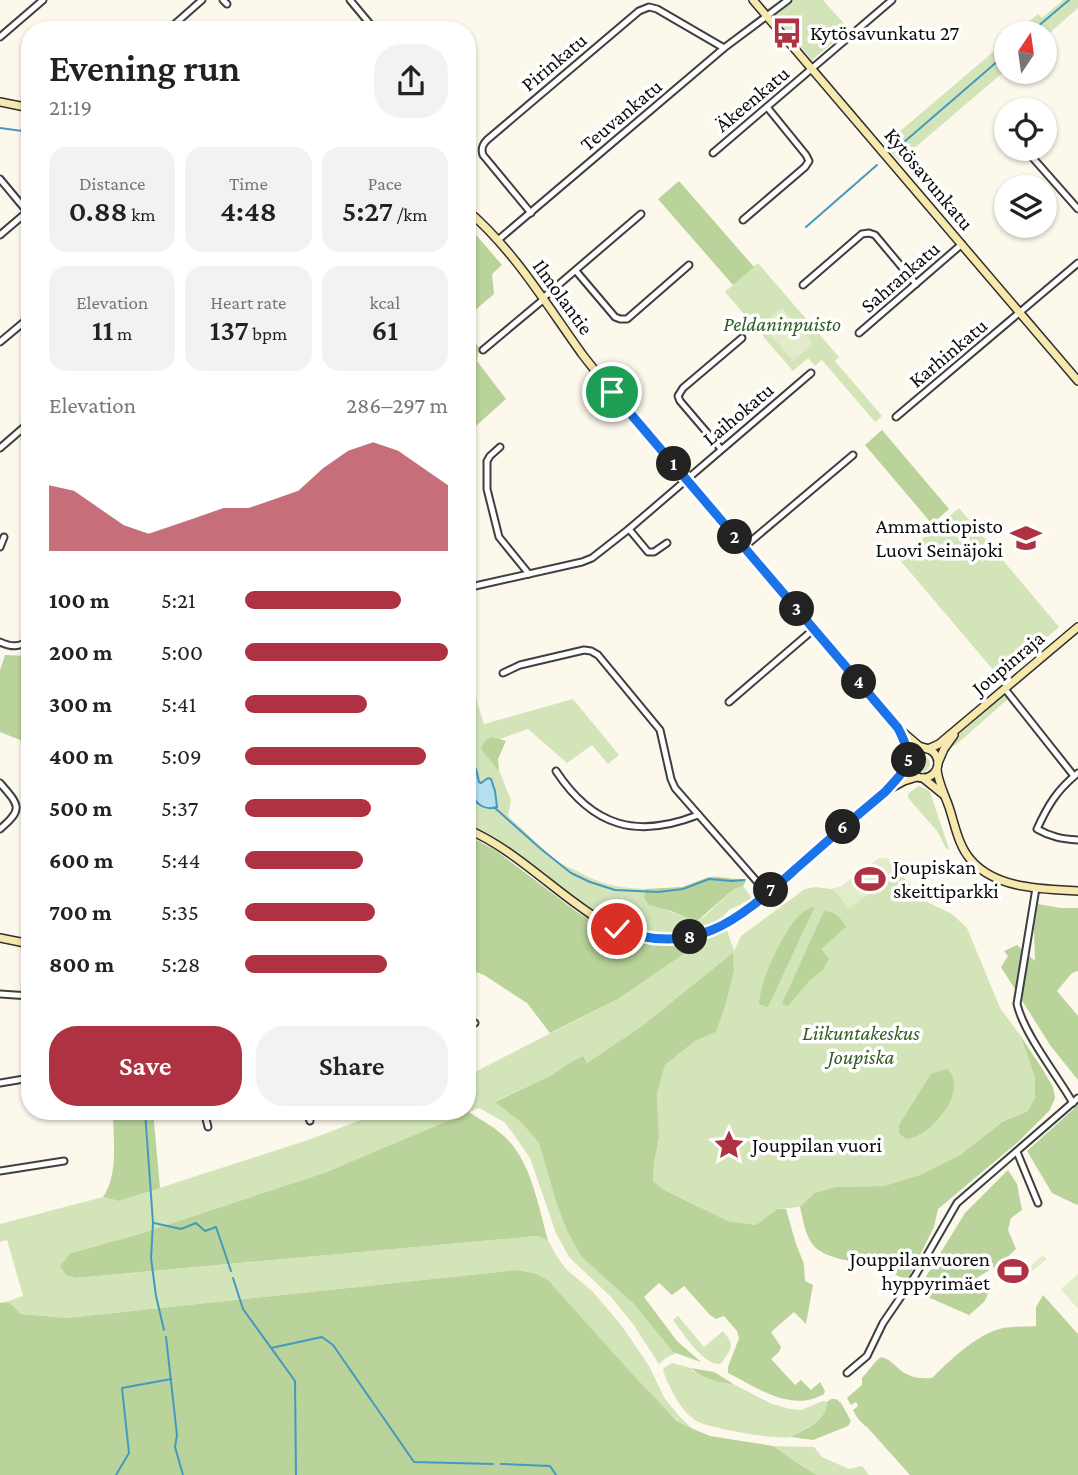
<!DOCTYPE html>
<html lang="en">
<head>
<meta charset="utf-8">
<style>
  :root { --surface:#fff; --page:#f2f2f2; --text:#222; --muted:#767676; --accent:#ae3242 }
  body { margin:0; font-family:"Crimson Pro",serif; background:var(--page); color:var(--text); height:100vh; display:flex; flex-direction:column; font-size:26px; white-space:nowrap }
  * { box-sizing:border-box; margin:0 }
  p { font-size:23px; color:var(--muted) }
  .icon { flex:none; width:38px; height:38px; fill:none; stroke:currentColor; stroke-width:2; stroke-linecap:round; stroke-linejoin:round }
  .map { position:relative; flex:1; overflow:hidden }
  .details { position:absolute; left:21px; top:21px; width:455px; height:1099px; display:flex; flex-direction:column; background:var(--surface); border-radius:28px; box-shadow:0 2px 5px #0004 }
  .details>* { flex:none }
  .needle { width:46px; rotate:13deg }
  .fabs { position:absolute; left:994px; top:21px; display:grid; gap:14px }
  .fabs a { display:grid; place-items:center; width:63px; height:63px; border-radius:50%; background:var(--surface); box-shadow:0 2px 5px #0004; font-size:35px }
  .pin { position:absolute; display:grid; place-items:center; width:60px; height:60px; color:#fff; margin:-30px; border:4px solid #fff; border-radius:50%; box-shadow:0 2px 7px #0007 }
  .km { position:absolute; width:35px; height:35px; margin:-18px; border-radius:50%; background:#222; color:#fff; font-size:19px; line-height:35px; text-align:center }
  .round { display:grid; place-items:center; flex:none; width:74px; height:74px; border-radius:28px; background:var(--page) }
  .head { display:flex; align-items:center; justify-content:space-between; height:119px; padding:0 28px }
  h1 { font-size:38px; font-weight:600; line-height:52px }
  .stats { display:grid; grid-template-columns:repeat(3,1fr); gap:10px; height:119px; padding:7px 28px }
  .stats div { display:grid; align-content:center; border-radius:18px; background:var(--page); text-align:center }
  .stats b { font-size:30px; font-weight:600 }
  .stats small { font-size:19px; font-weight:400 }
  .stats p { font-size:19px }
  .chart { height:196px; padding:14px 28px }
  .chart p { display:flex; justify-content:space-between }
  .chart svg { width:100%; height:126px; margin-top:7px; fill:var(--accent); opacity:.7 }
  .cta { display:flex; gap:14px; margin-top:auto; padding:14px 28px }
  .cta a { flex:1; height:80px; border-radius:28px; background:var(--accent); color:#fff; font-size:28px; font-weight:600; line-height:80px; text-align:center }
  .cta a+a { background:var(--page); color:var(--text) }
  ul { padding:0 28px; list-style:none; font-size:23px }
  li { display:grid; grid-template-columns:112px 84px 1fr; align-items:center; height:52px }
  li i { height:18px; border-radius:9px; background:var(--accent) }
  .map>svg:first-child { display:block }
</style>
</head>
<body>
<div class="map">
<svg width="1078" height="1475" viewBox="0 0 1078 1475">
  <rect width="100%" height="100%" fill="#fdf8ec"/>
  <g fill="#d3e4b9">
    <polygon points="793,0 823,0 849,29 812,60 774,16"/>
    <polygon points="1063,0 1078,0 1078,8 1045,37 1045,33 1015,33 1038,14 1042,18"/>
    <polygon points="1006,41 1006,70 899,161 885,144"/>
    <polygon points="758,263 839,357 835,361 882,416 875,422 822,360 815,366 808,358 793,371 725,292"/>
    <polygon points="959,508 1059,627 1000,678 899,559"/>
    <polygon points="1003,696 1009,698 957,744 949,748 959,734"/>
    <path d="M 573,699 L 619,755 L 608,764 L 592,745 L 567,763 L 528,729 L 500,739 L 493,737 L 497,769 L 499,770 L 511,800 L 508,816 C 525,831 540,847 557,861 C 563,866 570,867 577,871 C 600,884 618,888 645,889 L 644,898 L 662,908 L 696,922 L 706,915 L 734,889 L 743,886 L 752,898 L 740,905 L 730,909 L 715,925 L 691,933 L 665,936 L 635,932 L 620,927 L 596,914 L 496,839 L 467,824 L 467,754 L 469,752 L 467,749 L 467,719 L 477,702 L 484,724 Z"/>
    <circle cx="922" cy="764" r="8"/>
    <polygon points="918,786 926,789 930,792 949,849 947,850 937,831 908,798 908,794"/>
    <path d="M 887,858 L 914,889 L 929,903 L 952,914 L 967,928 L 1000,1008 L 1020,1035 L 1035,1077 L 1035,1097 L 1028,1111 L 1002,1122 L 960,1155 L 920,1175 L 884,1186 L 835,1187 L 814,1193 L 800,1207 L 777,1209 L 756,1225 L 728,1221 L 664,1190 L 653,1181 L 654,1164 L 659,1137 L 657,1094 L 665,1065 L 695,1041 L 716,1032 L 725,1007 L 734,971 L 733,954 L 642,1026 L 587,1063 L 583,1057 L 568,1064 L 550,1076 L 496,1101 L 520,1121 L 539,1143 L 556,1202 L 568,1233 L 633,1303 L 673,1352 L 676,1353 L 666,1358 L 659,1364 L 633,1324 L 611,1297 L 569,1257 L 556,1233 L 530,1158 L 512,1132 L 504,1122 L 479,1108 L 324,1173 L 136,1235 L 71,1253 L 77,1278 L 537,1236 L 548,1240 L 556,1255 L 565,1268 L 593,1292 L 622,1326 L 649,1366 L 665,1399 L 680,1417 L 695,1431 C 666,1417 642,1385 620,1361 C 596,1334 572,1307 548,1280 L 534,1273 L 516,1270 L 67,1318 L 20,1314 L 14,1306 L 5,1302 L 23,1296 L 7,1240 L 0,1242 L 0,1224 L 103,1197 L 119,1201 L 311,1139 L 384,1111 L 467,1111 L 467,1076 L 618,999 L 707,938 L 727,930 L 734,951 L 741,936 L 805,889 L 816,887 L 831,889 L 840,887 L 878,859 Z"/>
    <path d="M 678,1316 L 704,1347 L 723,1331 C 736,1347 731,1348 721,1364 C 703,1366 684,1334 673,1320 Z"/>
    <path d="M 672,1363 L 691,1368 L 693,1371 L 723,1383 L 735,1385 L 772,1404 L 790,1409 L 801,1410 L 823,1401 L 827,1402 C 826,1419 813,1424 800,1432 C 799,1432 791,1437 790,1437 C 776,1440 706,1428 695,1420 C 679,1409 670,1388 663,1371 L 664,1368 Z"/>
    <polygon points="773,1446 814,1447 822,1457 849,1469 862,1466 869,1475 817,1475 797,1463"/>
  </g>
  <g fill="#b9d39a">
    <polygon points="679,181 754,267 733,285 658,199"/>
    <polygon points="467,228 477,236 502,265 492,274 494,294 467,317"/>
    <polygon points="467,334 479,347 477,361 506,399 467,434"/>
    <polygon points="882,430 949,509 932,524 865,445"/>
    <polygon points="5,655 30,656 30,744 0,732 0,670"/>
    <polygon points="467,658 477,702 467,719"/>
    <path d="M 493,737 L 506,741 L 498,759 L 499,770 L 497,769 L 481,749 C 484,742 486,739 493,737 Z"/>
    <polygon points="467,835 495,850 577,912 623,939 648,944 672,946 707,938 618,999 550,1033 527,1003 484,975 467,968"/>
    <path d="M 709,877 C 721,876 733,880 746,879 L 746,881 L 743,886 L 734,889 L 696,922 L 671,911 L 649,905 L 644,898 L 645,889 L 682,887 Z"/>
    <polygon points="1038,904 1061,908 1078,908 1078,971 1072,973 1057,991 1078,1016 1078,1080 1050,1045 1001,967 1008,956 1004,951 1017,945 1035,961 1034,929"/>
    <path d="M 815,906 L 768,1007 L 759,1004 C 760,981 783,930 801,914 C 804,911 811,908 815,906 Z"/>
    <path d="M 824,911 C 836,913 840,916 846,927 L 821,949 L 829,959 L 823,970 L 810,980 L 788,1006 L 782,1004 Z"/>
    <path d="M 733,953 L 734,971 L 725,1007 L 716,1032 L 695,1041 L 665,1065 L 657,1094 L 659,1137 L 654,1164 L 653,1181 L 664,1190 L 728,1221 L 756,1225 L 777,1209 L 786,1209 L 796,1244 L 804,1264 L 805,1281 L 813,1285 L 806,1324 L 794,1312 L 771,1332 L 781,1347 L 779,1352 L 771,1359 L 795,1385 L 801,1380 L 811,1390 L 820,1382 L 825,1391 L 824,1394 C 791,1413 758,1388 728,1373 L 728,1367 L 739,1338 L 737,1331 L 724,1316 L 716,1319 L 710,1315 L 684,1286 L 672,1295 L 659,1283 L 644,1297 L 677,1341 L 701,1362 L 673,1352 L 633,1303 L 582,1257 L 568,1233 L 556,1202 L 539,1143 L 520,1121 L 495,1102 L 550,1076 L 568,1064 L 583,1056 L 587,1063 L 642,1026 Z"/>
    <path d="M 1020,1035 L 1043,1070 L 1053,1087 L 1055,1098 L 1050,1110 L 1018,1142 L 938,1209 L 934,1227 L 907,1281 C 897,1275 887,1270 876,1267 C 858,1261 825,1260 813,1245 C 805,1235 803,1219 800,1207 L 814,1193 L 835,1187 L 884,1186 L 920,1175 L 960,1155 L 1002,1122 L 1028,1111 L 1035,1097 L 1035,1077 Z"/>
    <path d="M 947,1069 C 968,1089 937,1127 917,1136 C 913,1138 909,1138 906,1139 L 899,1133 L 899,1125 L 931,1074 Z"/>
    <polygon points="1078,1105 1078,1204 1077,1205 1052,1193 1027,1151"/>
    <path d="M 113,1111 L 153,1111 L 160,1188 L 119,1201 L 103,1197 C 119,1175 113,1138 113,1111 Z"/>
    <path d="M 469,1112 C 481,1120 495,1127 506,1138 C 532,1164 538,1206 548,1240 L 537,1236 L 76,1278 L 66,1275 L 60,1266 L 71,1253 L 136,1235 L 324,1173 Z"/>
    <polygon points="1008,1170 1017,1184 1022,1210 1011,1218 1008,1230 1016,1249 1001,1263 978,1277 989,1292 984,1302 969,1315 930,1298 919,1288 965,1213"/>
    <path d="M 516,1270 L 534,1273 L 548,1280 L 634,1376 L 676,1420 L 686,1426 L 710,1436 L 773,1446 L 797,1463 L 817,1475 L 0,1475 L 0,1303 C 10,1300 15,1307 20,1314 L 67,1318 Z"/>
    <path d="M 1043,1295 L 1078,1334 L 1078,1475 L 910,1475 L 867,1427 C 860,1422 857,1418 853,1410 L 858,1406 L 856,1402 L 851,1405 L 847,1398 L 862,1385 L 862,1378 C 869,1371 873,1363 881,1357 C 889,1359 891,1362 897,1367 C 907,1377 918,1379 932,1378 C 949,1361 978,1333 1003,1328 C 1013,1326 1025,1327 1036,1326 L 1036,1307 Z"/>
    <path d="M 691,1368 L 714,1372 L 735,1385 C 721,1383 701,1378 691,1368 Z"/>
    <path d="M 831,1399 L 836,1399 L 841,1403 L 851,1421 L 848,1426 L 813,1440 L 791,1437 C 806,1428 826,1422 827,1402 Z"/>
  </g>
  <g fill="#e3ecca">
    <polygon points="782,308 813,344 793,361 762,325"/>
    <polygon points="887,858 899,872 849,909 833,889 840,887 878,859"/>
    <polygon points="1043,1255 1047,1259 1017,1284 1014,1280"/>
    <polygon points="1078,1274 1078,1309 1061,1289"/>
  </g>
  <path fill="#b6dff0" stroke="#4499bf" stroke-width="2" d="M 471,763 L 476,769 L 479,782 L 481,783 L 488,778 L 491,779 L 495,791 L 497,807 C 485,811 474,804 472,792 L 467,789 L 467,768 Z"/>
  <g fill="none" stroke-linecap="round" stroke-linejoin="round">
    <g stroke="#4499bf" stroke-width="2">
      <polyline points="1030,33 1069,0"/>
      <polyline points="0,128 30,132"/>
      <polyline points="896,149 1006,54"/>
      <polyline points="806,227 877,165"/>
      <polyline points="495,808 541,849 571,873 590,882 615,890 658,892 683,889 709,879 732,881 744,880"/>
      <polyline points="145,1111 153,1223 151,1258 156,1296 164,1330"/>
      <polyline points="154,1223 181,1229 196,1223 205,1231 216,1227 231,1271"/>
      <polyline points="233,1278 243,1309 295,1381 296,1475"/>
      <polyline points="166,1337 177,1435 175,1447 183,1475"/>
      <polyline points="271,1348 322,1337 333,1345 414,1462 493,1464"/>
      <polyline points="501,1464 550,1466 556,1475"/>
      <polyline points="116,1475 129,1453 122,1388 171,1379"/>
    </g>
    <g stroke="#3f3f3f" stroke-width="9">
      <g id="street">
        <polyline points="223,0 227,4"/>
        <polyline points="350,0 375,30"/>
        <polyline points="168,30 202,0"/>
        <polyline points="0,37 43,0"/>
        <polyline points="1025,149 1078,209"/>
        <polyline points="713,153 892,0"/>
        <polyline points="0,179 30,215"/>
        <path d="M 531,213 L 483,155 C 481,149 482,145 487,140 L 639,11 L 649,7 L 657,9 L 724,48"/>
        <polyline points="743,220 805,167 809,161 806,155 767,107"/>
        <polyline points="0,235 27,212"/>
        <polyline points="498,240 724,48 788,0"/>
        <polyline points="576,271 615,317 620,319 627,319 689,265"/>
        <polyline points="803,285 862,234 869,233 875,235 916,284"/>
        <polyline points="543,298 641,214"/>
        <polyline points="859,333 962,244"/>
        <polyline points="0,342 30,317"/>
        <polyline points="483,350 544,299"/>
        <polyline points="896,417 1078,263"/>
        <polyline points="500,447 490,456 487,461 487,489 499,537 529,574"/>
        <polyline points="0,448 30,422"/>
        <polyline points="721,449 680,401 678,396 683,388 742,338"/>
        <polyline points="629,529 648,552 654,552 667,543"/>
        <polyline points="0,547 4,537"/>
        <polyline points="744,547 853,455"/>
        <polyline points="475,586 582,562 592,558 629,529 811,373"/>
        <path d="M 0,642 C 11,647 20,648 30,639"/>
        <polyline points="503,673 520,665 584,650 591,651 598,655 660,730 671,779 675,788 767,893"/>
        <polyline points="1005,689 1074,776"/>
        <polyline points="729,702 814,629"/>
        <path d="M 556,771 C 593,827 637,839 698,815"/>
        <path d="M 1078,773 C 1057,790 1048,805 1037,829 C 1051,837 1062,839 1078,840"/>
        <path d="M 0,783 C 19,805 24,809 0,829"/>
        <path d="M 1036,888 L 1017,1004 C 1024,1034 1057,1075 1073,1103"/>
        <polyline points="0,994 30,996"/>
        <polyline points="467,1018 475,1023"/>
        <polyline points="0,1083 30,1078"/>
        <polyline points="204,1111 208,1127"/>
        <polyline points="306,1111 310,1121"/>
        <polyline points="1017,1152 1038,1203"/>
        <polyline points="0,1171 64,1161"/>
        <polyline points="847,1373 867,1356 883,1323 915,1276 957,1203 1078,1098"/>
      </g>
    </g>
    <g stroke="#2e2e2e" stroke-width="10">
      <g id="secondary">
        <polyline points="753,0 1078,381"/>
        <polyline points="0,102 30,108"/>
        <path d="M 467,210 C 514,250 546,304 582,354 C 592,367 602,379 612,392 L 898,728 L 919,746 L 925,748"/>
        <polyline points="900,732 906,744 909,756"/>
        <circle cx="923" cy="763" r="15"/>
        <polyline points="928,749 939,744 1078,627"/>
        <polyline points="938,763 944,749 954,735"/>
        <path d="M 937,769 C 938,783 946,797 950,810 C 955,826 959,847 971,860 C 996,889 1042,889 1078,891"/>
        <polyline points="923,778 944,795"/>
        <polyline points="891,788 904,781 917,777"/>
        <path d="M 467,829 C 518,851 556,894 603,922 C 682,969 743,915 800,865 C 828,840 857,816 885,791 L 900,775 L 908,762"/>
        <polyline points="0,938 30,944"/>
      </g>
    </g>
    <use href="#street" stroke="#fff" stroke-width="5"/>
    <use href="#secondary" stroke="#f7e9ad" stroke-width="7"/>
  </g>
  <g fill="none" stroke-linecap="round" stroke-linejoin="round">
    <g stroke="#fff" stroke-width="14">
      <path id="route" d="M 612,392 L 898,728 C 915,761 909,766 885,792 C 856,816 827,841 799,866 C 774,888 742,918 712,930 C 681,943 648,941 617,929"/>
    </g>
    <use href="#route" stroke="#1a73e8" stroke-width="9"/>
  </g>
  <defs>
    <g id="bus-bare" transform="scale(2.415)"><path d="M-5-6H5V4H4V6H2V4H-2V6H-4V4H-5ZM-3.5-4V0h7V-4ZM-3.5 1.2v1.5H-2V1.2ZM2 1.2v1.5H3.5V1.2Z" fill="#ae3242" stroke="#fff" stroke-width="2.5" paint-order="stroke"/></g>
    <g id="school-bare" transform="scale(2.415)"><path d="M0-5L7-2L0 1L-7-2ZM-4 1L0 2.5L4 1V4Q0 6-4 4Z" fill="#ae3242" stroke="#fff" stroke-width="2.5" paint-order="stroke"/></g>
    <g id="stadium-bare" transform="scale(2.415)"><path d="M0-5a6.5 5 0 1 0 0 10a6.5 5 0 1 0 0-10ZM-3.5-1.8h7v3.6h-7Z" fill="#ae3242" stroke="#fff" stroke-width="2.5" paint-order="stroke"/></g>
    <g id="sight-bare" transform="scale(2.415)"><path d="M0-6L1.8-2.2L6-1.7L2.9 1.2L3.7 5.4L0 3.3L-3.7 5.4L-2.9 1.2L-6-1.7L-1.8-2.2Z" fill="#ae3242" stroke="#fff" stroke-width="2.5" paint-order="stroke"/></g>
  </defs>
  <g fill-rule="evenodd">
    <use href="#bus-bare" x="787" y="33"/>
    <use href="#school-bare" x="1026" y="538"/>
    <use href="#stadium-bare" x="870" y="879"/>
    <use href="#sight-bare" x="729" y="1145"/>
    <use href="#stadium-bare" x="1013" y="1271"/>
  </g>
  <g text-anchor="middle" stroke-width="7" stroke-linejoin="round" paint-order="stroke">
    <g font-size="21" fill="#0c0c0c" stroke="#fff" text-anchor="start">
      <text x="810" y="40">Kytösavunkatu 27</text>
      <text x="1003" y="533" text-anchor="end">Ammattiopisto<tspan x="1003" dy="24">Luovi Seinäjoki</tspan></text>
      <text x="893" y="874">Joupiskan<tspan x="893" dy="24">skeittiparkki</tspan></text>
      <text x="752" y="1152">Jouppilan vuori</text>
      <text x="990" y="1266" text-anchor="end">Jouppilanvuoren<tspan x="990" dy="24">hyppyrimäet</tspan></text>
    </g>
    <g font-size="21" fill="#0c0c0c" stroke="#fff">
      <text transform="translate(554 62) rotate(-40)" y="7">Pirinkatu</text>
      <text transform="translate(752 99) rotate(-40)" y="7">Äkeenkatu</text>
      <text transform="translate(621 115) rotate(-40)" y="7">Teuvankatu</text>
      <text transform="translate(929 179) rotate(50)" y="7">Kytösavunkatu</text>
      <text transform="translate(900 277) rotate(-41)" y="7">Sahrankatu</text>
      <text transform="translate(563 297) rotate(54)" y="7">Ilmolantie</text>
      <text transform="translate(948 353) rotate(-40)" y="7">Karhinkatu</text>
      <text transform="translate(738 414) rotate(-40)" y="7">Laihokatu</text>
      <text transform="translate(1008 663) rotate(-40)" y="7">Joupinraja</text>
    </g>
    <g font-size="21" font-style="italic" fill="#345c23" stroke="#fff">
      <text x="782" y="331">Peldaninpuisto</text>
      <text x="861" y="1040">Liikuntakeskus<tspan x="861" dy="24">Joupiska</tspan></text>
    </g>
  </g>
</svg>
<div class="fabs">
<a><svg class="needle" viewBox="-14 -14 28 28"><path d="M0-13l5 13h-10z" fill="#e53935"/><path d="M0 13l5-13h-10z" fill="#767676"/></svg></a>
<a><svg class="icon" aria-label="locate" viewBox="0 0 24 24"><circle cx="12" cy="12" r="6"/><path d="M12 2v4M12 18v4M2 12h4M18 12h4"/></svg></a>
<a><svg class="icon" aria-label="layers" viewBox="0 0 24 24"><path d="M12 4l9 5-9 5-9-5zM3 14l9 5 9-5"/></svg></a>
</div>
<div class="pin" style="left:612px;top:392px;background:#1e9e55"><svg class="icon" aria-label="arrive" viewBox="0 0 24 24"><path d="M6 21V4h12l-3 4 3 4H6"/></svg></div>
<div class="pin" style="left:617px;top:929px;background:#d93025"><svg class="icon" aria-label="check" viewBox="0 0 24 24"><path d="M5 12l5 5 9-10"/></svg></div>
<b class="km" style="left:674px;top:464px">1</b>
<b class="km" style="left:735px;top:537px">2</b>
<b class="km" style="left:797px;top:609px">3</b>
<b class="km" style="left:859px;top:682px">4</b>
<b class="km" style="left:909px;top:760px">5</b>
<b class="km" style="left:843px;top:827px">6</b>
<b class="km" style="left:771px;top:890px">7</b>
<b class="km" style="left:690px;top:937px">8</b>
<section class="details">
<div class="head"><div><h1>Evening run</h1><p>21:19</p></div><a class="round"><svg class="icon" aria-label="share" viewBox="0 0 24 24"><path d="M12 15V3M7 8l5-5 5 5M5 13v7h14v-7"/></svg></a></div>
<div class="stats">
<div><p>Distance</p><b>0.88<small> km</small></b></div>
<div><p>Time</p><b>4:48</b></div>
<div><p>Pace</p><b>5:27<small> /km</small></b></div>
</div>
<div class="stats">
<div><p>Elevation</p><b>11<small> m</small></b></div>
<div><p>Heart rate</p><b>137<small> bpm</small></b></div>
<div><p>kcal</p><b>61</b></div>
</div>
<div class="chart"><p><span>Elevation</span>286–297 m</p>
<svg viewBox="0 0 160 44" preserveAspectRatio="none"><path d="M0 44V21L10 23L20 29L30 35L40 38L50 35L60 32L70 29L80 29L90 26L100 23L110 15L120 9L130 6L140 9L150 15L160 21V44z"/></svg>
</div>
<ul>
<li><b>100 m</b>5:21<i style="width:77%"></i></li>
<li><b>200 m</b>5:00<i style="width:100%"></i></li>
<li><b>300 m</b>5:41<i style="width:60%"></i></li>
<li><b>400 m</b>5:09<i style="width:89%"></i></li>
<li><b>500 m</b>5:37<i style="width:62%"></i></li>
<li><b>600 m</b>5:44<i style="width:58%"></i></li>
<li><b>700 m</b>5:35<i style="width:64%"></i></li>
<li><b>800 m</b>5:28<i style="width:70%"></i></li>
</ul>
<div class="cta"><a>Save</a><a>Share</a></div>
</section>
</div>
</body>
</html>
